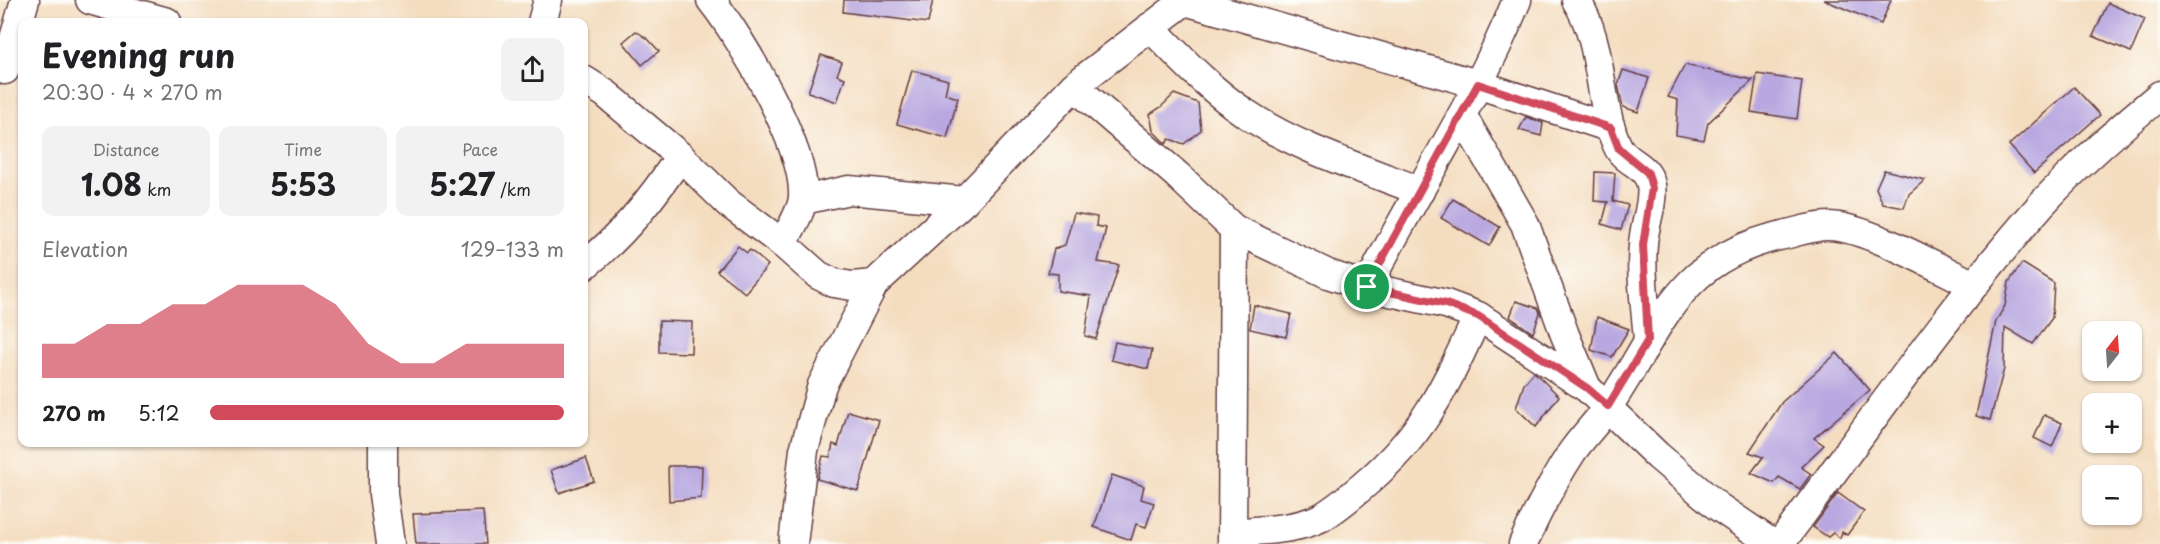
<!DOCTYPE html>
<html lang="en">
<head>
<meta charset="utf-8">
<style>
  :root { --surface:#fff; --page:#f2f2f2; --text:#202124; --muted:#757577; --accent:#d1495b }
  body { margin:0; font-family:"Playpen Sans",sans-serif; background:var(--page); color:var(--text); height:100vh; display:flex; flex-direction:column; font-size:22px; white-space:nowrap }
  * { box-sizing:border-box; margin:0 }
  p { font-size:20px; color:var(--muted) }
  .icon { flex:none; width:33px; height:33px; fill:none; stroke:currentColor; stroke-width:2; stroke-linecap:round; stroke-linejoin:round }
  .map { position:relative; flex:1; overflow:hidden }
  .side { position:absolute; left:18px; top:18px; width:570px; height:429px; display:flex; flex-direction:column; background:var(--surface); border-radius:12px; box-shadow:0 2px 4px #0004 }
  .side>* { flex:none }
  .needle { width:39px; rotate:17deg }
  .tools { position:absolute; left:2082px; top:321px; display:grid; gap:12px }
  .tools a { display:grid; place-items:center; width:60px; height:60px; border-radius:12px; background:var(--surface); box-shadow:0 2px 4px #0004; font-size:30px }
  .pin { position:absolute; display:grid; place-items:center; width:51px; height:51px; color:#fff; margin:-26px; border:3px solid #fff; border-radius:50%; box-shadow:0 2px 6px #0007 }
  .round { display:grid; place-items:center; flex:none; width:63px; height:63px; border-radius:12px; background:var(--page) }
  .summary { display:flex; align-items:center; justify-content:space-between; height:102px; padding:0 24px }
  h1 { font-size:33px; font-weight:700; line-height:45px }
  .figures { display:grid; grid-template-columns:repeat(3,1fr); gap:9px; height:102px; padding:6px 24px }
  .figures div { display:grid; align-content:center; border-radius:12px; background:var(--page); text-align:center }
  .figures b { font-size:30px; font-weight:700 }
  .figures small { font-size:16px; font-weight:400 }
  .figures p { font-size:16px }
  .chart { height:168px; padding:12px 24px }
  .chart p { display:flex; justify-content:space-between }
  .chart svg { width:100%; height:108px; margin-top:6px; fill:var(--accent); opacity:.7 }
  ul { padding:0 24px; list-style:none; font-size:20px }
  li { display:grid; grid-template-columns:96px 72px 1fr; align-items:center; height:45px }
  li i { height:15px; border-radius:8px; background:var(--accent) }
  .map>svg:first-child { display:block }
</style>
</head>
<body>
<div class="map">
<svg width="2160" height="544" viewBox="0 0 2160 544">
  <rect width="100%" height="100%" fill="#fdfcf7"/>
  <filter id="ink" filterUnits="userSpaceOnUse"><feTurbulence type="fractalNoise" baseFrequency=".0167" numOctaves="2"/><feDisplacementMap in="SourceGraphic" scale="12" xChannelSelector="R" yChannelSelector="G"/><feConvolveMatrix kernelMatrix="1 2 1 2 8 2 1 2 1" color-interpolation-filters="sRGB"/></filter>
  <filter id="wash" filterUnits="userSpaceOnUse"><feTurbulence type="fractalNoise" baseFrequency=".008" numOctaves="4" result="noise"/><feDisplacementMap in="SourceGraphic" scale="24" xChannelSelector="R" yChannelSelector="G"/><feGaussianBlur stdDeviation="1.35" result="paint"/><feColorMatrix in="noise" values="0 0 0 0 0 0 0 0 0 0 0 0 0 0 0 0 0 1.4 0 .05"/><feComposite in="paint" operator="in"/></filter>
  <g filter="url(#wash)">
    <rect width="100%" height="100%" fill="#f4ddbf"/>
    <g id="blocks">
      <g fill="#b8a7e0">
        <polygon points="844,0 933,0 928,23 843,12"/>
        <polygon points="1824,0 1891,0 1881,24"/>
        <polygon points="2108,3 2145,19 2131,52 2093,36"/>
        <polygon points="636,31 648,39 659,51 642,65 623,42"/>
        <polygon points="821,55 842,62 837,75 845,78 837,102 808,92"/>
        <polygon points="1685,65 1753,80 1708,123 1704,140 1676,135 1678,100 1668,97"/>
        <polygon points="912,70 948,80 945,94 958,98 947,138 897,124"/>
        <polygon points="1623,70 1649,78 1638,112 1623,107 1618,85"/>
        <polygon points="1757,74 1802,81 1797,119 1751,112"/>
        <polygon points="2074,87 2100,115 2034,173 2009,145"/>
        <polygon points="1174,94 1198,103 1201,130 1184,144 1169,139 1166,144 1153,131 1150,114 1161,107"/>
        <polygon points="1526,117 1543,123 1541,136 1519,130"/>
        <polygon points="1884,170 1925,180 1909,194 1904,208 1883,204 1876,188"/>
        <polygon points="1595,172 1615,173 1613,201 1628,205 1621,230 1602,224 1608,202 1594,201"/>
        <polygon points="1453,199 1500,227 1489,246 1441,218"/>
        <polygon points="1074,213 1097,217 1096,226 1106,228 1098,262 1119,265 1096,339 1085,336 1091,296 1058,291 1058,274 1048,273 1054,249 1065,245"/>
        <polygon points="738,246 747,253 750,250 768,265 745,293 717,271"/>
        <polygon points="2022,263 2054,283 2052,318 2033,344 2005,327 2004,369 1990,420 1976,416 1996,321 2005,306 2009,282"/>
        <polygon points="1516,301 1538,308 1540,313 1533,333 1510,317"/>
        <polygon points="1254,305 1291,314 1286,337 1250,329"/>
        <polygon points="1597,317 1629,329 1612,357 1591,350"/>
        <polygon points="659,321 692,322 691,353 659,352"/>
        <polygon points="1115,342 1152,350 1148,369 1111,360"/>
        <polygon points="1837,353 1870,390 1814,438 1824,445 1801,467 1811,474 1800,489 1779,477 1774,483 1751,473 1763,457 1749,452 1782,402"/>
        <polygon points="1534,372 1559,396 1536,427 1516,408 1524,384"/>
        <polygon points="848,411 879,420 858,491 817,479 823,456 830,457 833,444 838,446"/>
        <polygon points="2044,415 2062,423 2052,447 2034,438"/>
        <polygon points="586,458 594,481 559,493 551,470"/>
        <polygon points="668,466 702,466 701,498 669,501"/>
        <polygon points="1112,475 1144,486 1141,499 1154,503 1146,527 1136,524 1131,540 1094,527"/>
        <polygon points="1838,493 1864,512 1847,535 1842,532 1840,538 1833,533 1828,537 1813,527"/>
        <polygon points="483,511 486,544 416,544 413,514"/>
      </g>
    </g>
  </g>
  <g filter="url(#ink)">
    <use href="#blocks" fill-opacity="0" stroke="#643c41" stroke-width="1.5"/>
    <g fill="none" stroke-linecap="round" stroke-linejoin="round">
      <g stroke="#643c41" stroke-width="31">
        <g id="minor">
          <polyline points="90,0 167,22"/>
          <path d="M 711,0 C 742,39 806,148 803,197 C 802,212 789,230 783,244"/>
          <path d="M 1576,0 C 1604,43 1597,100 1617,145 C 1625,164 1647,163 1651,185 C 1654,203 1644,226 1643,244 C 1640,276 1646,309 1648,341"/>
          <polyline points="1185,1 1474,83 1611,128"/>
          <polyline points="542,22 548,0"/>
          <path d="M 1150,27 C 1180,57 1209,89 1245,113 C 1297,148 1361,168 1420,191"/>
          <polyline points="5,70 25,0"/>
          <polyline points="584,80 606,94 680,156 728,203 783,244 818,275 834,283 852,286 874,284 964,201 1074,86 1186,0"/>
          <polyline points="1074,86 1177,175 1234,229 1328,274 1367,287 1446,304 1478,316 1587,388 1658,456 1717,506 1773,544"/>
          <polyline points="1462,115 1525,224 1565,335 1587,388"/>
          <polyline points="803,200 849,190 964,201"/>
          <path d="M 584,266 C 623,235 653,198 680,156"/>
          <path d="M 1367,287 C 1416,191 1477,100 1517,0"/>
          <polyline points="383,442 383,494 390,544"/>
          <path d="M 1234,533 C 1261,530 1295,530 1320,518 C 1335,510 1351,496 1364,485 C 1425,433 1445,387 1478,316"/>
          <polyline points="793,544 804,450 822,385 874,284"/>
          <polyline points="1232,544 1234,229"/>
          <path d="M 1523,544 C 1537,512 1553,481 1572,452 C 1583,436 1598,422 1609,405 C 1662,327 1675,261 1779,236 C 1794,233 1812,226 1828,226 C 1865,226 1938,268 1974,285"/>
          <path d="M 1780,544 C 1865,431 1946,313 2040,206 C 2076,166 2118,130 2160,95"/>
        </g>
      </g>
      <use href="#minor" stroke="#fff" stroke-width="28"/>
    </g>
  </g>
  <g fill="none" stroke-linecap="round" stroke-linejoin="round" filter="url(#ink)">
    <g stroke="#fff" stroke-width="12">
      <polygon id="route" points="1478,84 1611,128 1619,149 1648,173 1652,188 1643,245 1648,340 1608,406 1587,388 1478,316 1446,304 1367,287"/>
    </g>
    <use href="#route" stroke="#d1495b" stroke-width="8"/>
  </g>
</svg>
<div class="tools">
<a><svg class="needle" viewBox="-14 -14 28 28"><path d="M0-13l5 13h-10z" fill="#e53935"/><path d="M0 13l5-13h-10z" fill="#757577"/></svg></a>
<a>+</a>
<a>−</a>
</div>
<div class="pin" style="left:1367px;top:287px;background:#1e9e55"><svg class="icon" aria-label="arrive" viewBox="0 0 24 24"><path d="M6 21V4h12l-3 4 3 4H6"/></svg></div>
<section class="side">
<div class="summary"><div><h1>Evening run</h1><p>20:30 · 4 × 270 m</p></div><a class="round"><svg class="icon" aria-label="share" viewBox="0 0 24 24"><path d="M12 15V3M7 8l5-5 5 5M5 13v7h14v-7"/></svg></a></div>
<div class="figures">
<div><p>Distance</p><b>1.08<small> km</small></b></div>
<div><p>Time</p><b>5:53</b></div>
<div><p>Pace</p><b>5:27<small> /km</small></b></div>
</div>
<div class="chart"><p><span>Elevation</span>129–133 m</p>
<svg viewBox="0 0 160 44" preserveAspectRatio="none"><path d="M0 44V30L10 30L20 22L30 22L40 14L50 14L60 6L70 6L80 6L90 14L100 30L110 38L120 38L130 30L140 30L150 30L160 30V44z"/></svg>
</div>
<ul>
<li><b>270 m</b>5:12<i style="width:100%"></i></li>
</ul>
</section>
</div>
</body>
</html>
